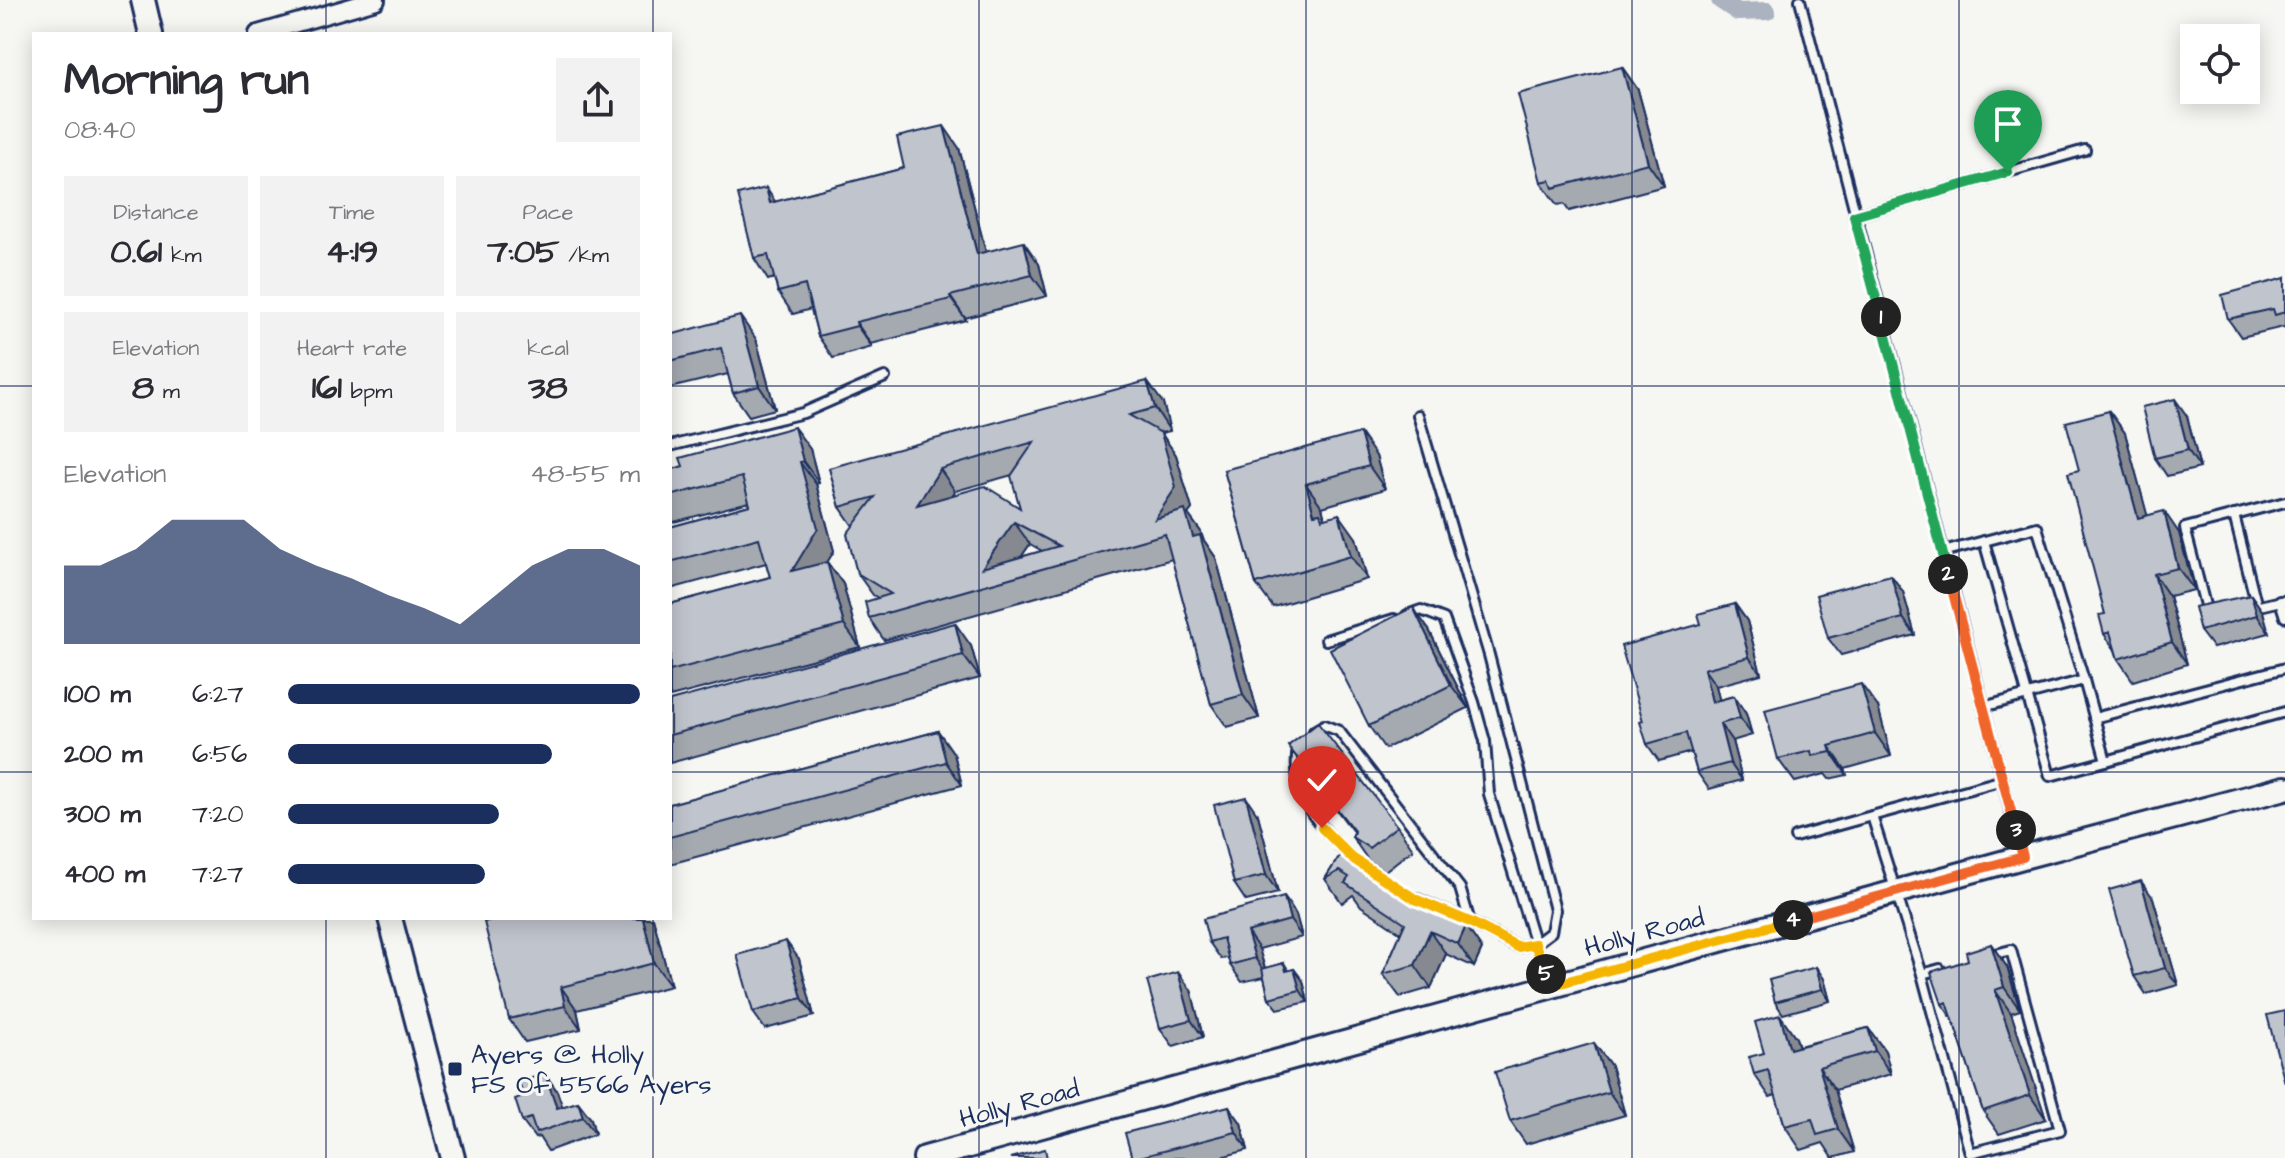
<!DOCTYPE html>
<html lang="en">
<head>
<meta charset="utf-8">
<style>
  :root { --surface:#fff; --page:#f2f2f3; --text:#2b2b33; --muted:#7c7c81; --accent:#1b2f5e }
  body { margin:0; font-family:"Architects Daughter",sans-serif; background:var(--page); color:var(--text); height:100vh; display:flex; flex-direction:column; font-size:30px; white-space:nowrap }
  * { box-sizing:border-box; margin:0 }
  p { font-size:26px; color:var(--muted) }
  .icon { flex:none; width:44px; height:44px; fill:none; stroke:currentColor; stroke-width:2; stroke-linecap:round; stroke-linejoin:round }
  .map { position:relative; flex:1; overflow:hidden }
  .side { position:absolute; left:32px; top:32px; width:640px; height:888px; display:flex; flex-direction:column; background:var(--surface); border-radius:0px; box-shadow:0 4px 20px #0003 }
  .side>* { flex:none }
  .fabs { position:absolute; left:2180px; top:24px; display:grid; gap:16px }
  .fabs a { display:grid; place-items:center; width:80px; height:80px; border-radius:0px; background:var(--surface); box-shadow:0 4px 20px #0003; font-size:40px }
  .pin { position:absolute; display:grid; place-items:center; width:68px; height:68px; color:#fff; margin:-82px -34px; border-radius:50% 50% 50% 0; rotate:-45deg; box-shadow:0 0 8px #0007 }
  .pin .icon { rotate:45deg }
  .km { position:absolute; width:40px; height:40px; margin:-20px; border-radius:50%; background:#222; color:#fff; font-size:22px; line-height:40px; text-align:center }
  .round { display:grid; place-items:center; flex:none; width:84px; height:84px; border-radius:0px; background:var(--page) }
  .summary { display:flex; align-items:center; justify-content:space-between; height:136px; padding:0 32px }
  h1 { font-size:44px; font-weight:800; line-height:60px }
  .stats { display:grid; grid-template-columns:repeat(3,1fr); gap:12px; height:136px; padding:8px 32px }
  .stats div { display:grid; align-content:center; border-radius:0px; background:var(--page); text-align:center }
  .stats b { font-size:34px; font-weight:800 }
  .stats small { font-size:22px; font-weight:400 }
  .stats p { font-size:22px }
  .chart { height:224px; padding:16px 32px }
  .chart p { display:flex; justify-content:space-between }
  .chart svg { width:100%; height:144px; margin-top:8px; fill:var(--accent); opacity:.7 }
  ul { padding:0 32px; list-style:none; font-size:26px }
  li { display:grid; grid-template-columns:128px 96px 1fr; align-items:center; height:60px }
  li i { height:20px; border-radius:10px; background:var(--accent) }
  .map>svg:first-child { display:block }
</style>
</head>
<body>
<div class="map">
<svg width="2285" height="1158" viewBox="0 0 2285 1158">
  <rect width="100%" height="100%" fill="#f6f6f2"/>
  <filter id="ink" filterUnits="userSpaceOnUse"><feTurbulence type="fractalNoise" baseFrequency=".0125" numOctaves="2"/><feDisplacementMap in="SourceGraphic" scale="16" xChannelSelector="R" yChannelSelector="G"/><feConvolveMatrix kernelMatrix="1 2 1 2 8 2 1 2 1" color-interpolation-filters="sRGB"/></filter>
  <g filter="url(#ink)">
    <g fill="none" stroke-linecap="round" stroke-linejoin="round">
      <polyline stroke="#abb2c0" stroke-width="18" points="1720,0 1738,12 1767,11"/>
      <g stroke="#1b2f5e" stroke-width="14">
        <g id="lane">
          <polyline points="1800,0 2022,855"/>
          <polyline points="1854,216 2085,150"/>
          <polyline points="670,446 803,413 885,377"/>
          <polyline points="2234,515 2257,607"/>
          <polyline points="1984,541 2050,776 2106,761 2084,680"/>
          <polyline points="1943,552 2037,527 2084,680 1983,707"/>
          <polyline points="2280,601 2285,617"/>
          <polyline points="2251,608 2285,600"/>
          <polyline points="2207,613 2185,528 2285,502"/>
          <polyline points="1407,615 1421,610 1444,619 1474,702 1485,741 1489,794 1535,944 1550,986"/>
          <polyline points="1326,640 1394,619"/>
          <polyline points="2094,718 2285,668"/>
          <polyline points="1314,731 1324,725 1339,731 1460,888 1470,922"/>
          <path d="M 1298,748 C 1290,796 1318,825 1350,856"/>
          <polyline points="2106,761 2285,712"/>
          <polyline points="1872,816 1922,974 1970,1153 2060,1130 2011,950 1988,956"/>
          <polyline points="1795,837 2003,780"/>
          <polyline points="1415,898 1470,922 1518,947 1535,944 1551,932 1555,910 1489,655 1418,415"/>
          <polyline points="1922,974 1940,969"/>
        </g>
      </g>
      <g stroke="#1b2f5e" stroke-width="22">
        <polyline id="street" points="258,34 376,0"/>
      </g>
      <g stroke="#1b2f5e" stroke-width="28">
        <g id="secondary">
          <polyline points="143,0 151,34"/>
          <polyline points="390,918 453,1158"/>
          <polyline points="925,1158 2023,857 2285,788"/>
        </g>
      </g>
      <use href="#lane" stroke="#f6f6f2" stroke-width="8"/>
      <use href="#street" stroke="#f6f6f2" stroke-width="16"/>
      <use href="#secondary" stroke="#f6f6f2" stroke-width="22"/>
    </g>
    <g fill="#a5a9b0" stroke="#1b2f5e" stroke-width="2" fill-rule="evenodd">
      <polygon points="1622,67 1638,90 1664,186 1569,211 1564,204 1557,205 1541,182"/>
      <polygon points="959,148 986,252 1039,264 1047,296 965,318 966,320 871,344 872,347 833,358 818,336 811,309 793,314 778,292 774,278 768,280 754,258 766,188 775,202 904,168"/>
      <polygon points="2285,278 2285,329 2283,327 2241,337 2228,319"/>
      <polygon points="670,335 756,339 775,409 749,416 733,393 728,374 670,388"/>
      <path d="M 1163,403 L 1170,431 L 1161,433 L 1176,455 L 1192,509 L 1188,514 L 1201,532 L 1203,539 L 1216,558 L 1259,718 L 1227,727 L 1211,704 L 1172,559 L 884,640 L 869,618 L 878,598 L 873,595 L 857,573 L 853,526 L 840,507 L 829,468 ZM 1012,475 L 1020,508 L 953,495 L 955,491 ZM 1030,544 L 1042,551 L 1021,557 Z"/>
      <polygon points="2109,411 2125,433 2147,515 2179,533 2194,590 2169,596 2187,664 2133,681 2118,659 2115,650 2104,634 2105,614 2079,470"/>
      <polygon points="2187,416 2200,468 2167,476 2155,458"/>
      <polygon points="810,449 819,483 816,484 834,551 827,562 843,584 860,647 670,697 670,604 770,577 766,563 670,589 670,527 750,505 749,502 670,523 670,470"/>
      <polygon points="1376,456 1385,489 1322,507 1325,518 1356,538 1367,579 1273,607 1256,584 1224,470"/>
      <polygon points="1891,575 1903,592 1915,635 1841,655 1828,638"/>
      <polygon points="2251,595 2263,612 2269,633 2213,648 2200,631"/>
      <polygon points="1735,604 1747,621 1761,674 1716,686 1719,700 1734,696 1746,714 1752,735 1732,741 1742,780 1709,789 1697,772 1691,752 1659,761 1647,744 1643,721"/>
      <polygon points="1429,630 1468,708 1385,749 1369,726"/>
      <polygon points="971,646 980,678 670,763 670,701"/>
      <polygon points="1878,707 1891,756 1845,769 1847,775 1829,779 1825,774 1795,782 1778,759"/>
      <polygon points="938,731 954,754 962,785 670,864 670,804"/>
      <polygon points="1288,746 1397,826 1413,849 1385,871 1368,860 1352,837 1354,833"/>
      <polygon points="1258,815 1278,893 1246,901 1234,883"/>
      <polygon points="1344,849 1386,879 1399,884 1404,891 1466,926 1482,949 1474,967 1446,954 1431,988 1400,997 1383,974 1401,933 1361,906 1353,895 1342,903 1325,879"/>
      <polygon points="1284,897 1296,915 1302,937 1259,949 1265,968 1284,963 1289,971 1294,969 1303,981 1308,1002 1278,1009 1269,998 1264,977 1242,982 1230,965 1228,958 1221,959 1209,942"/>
      <polygon points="2153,898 2178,985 2146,994 2134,976"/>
      <polygon points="498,918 653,918 671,986 577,1010 581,1029 525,1042 509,1019"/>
      <polygon points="1991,944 2007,967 2020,1010 2011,1013 2046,1119 1999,1134 1983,1111 1953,1020 1942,1004 1968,960"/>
      <polygon points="799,959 814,1016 765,1029 753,1012"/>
      <polygon points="1816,967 1824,979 1830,1001 1783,1014 1775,1002"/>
      <polygon points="1191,990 1203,1037 1173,1046 1160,1028"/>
      <polygon points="1780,1015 1796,1038 1799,1046 1868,1028 1885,1051 1891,1074 1835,1090 1854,1152 1833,1158 1823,1143 1801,1150 1785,1126 1776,1095 1770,1097 1754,1074"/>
      <polygon points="1594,1043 1611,1066 1625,1115 1526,1144 1510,1121"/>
      <polygon points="545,1074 557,1091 562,1107 578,1102 591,1119 595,1134 548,1151 539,1137 535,1138 522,1121 523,1096"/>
      <polygon points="1229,1106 1241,1123 1248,1150 1217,1158 1132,1158"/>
    </g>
    <g fill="#868990" stroke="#1b2f5e" stroke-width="2">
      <polygon points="1622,67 1638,90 1664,186 1648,163"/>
      <polygon points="944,126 959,148 992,276 977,254"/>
      <polygon points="766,188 781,210 770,203"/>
      <polygon points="1024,242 1039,264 1047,296 1032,275"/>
      <polygon points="950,296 965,318 966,320 951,299"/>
      <polygon points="740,316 756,339 775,409 759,386"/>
      <polygon points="856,322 871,344 872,347 857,326"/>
      <polygon points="1147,381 1163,403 1170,431 1155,408"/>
      <polygon points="2175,399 2187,416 2200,468 2188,450"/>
      <polygon points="2109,411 2125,433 2154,540 2138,518"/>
      <polygon points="794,427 810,449 819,483 803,461"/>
      <polygon points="1161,433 1176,455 1192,509 1188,514 1201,532 1203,539 1216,558 1259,718 1243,695 1206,556 1155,519"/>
      <polygon points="1360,433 1376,456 1385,489 1369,466"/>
      <polygon points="800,462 816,484 834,551 808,594 792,571"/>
      <polygon points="940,469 955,491 933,527 917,505"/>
      <polygon points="1306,484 1322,507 1326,522 1314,514"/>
      <polygon points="2164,511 2179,533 2194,590 2178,568"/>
      <polygon points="1339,514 1356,538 1367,579 1351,556"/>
      <polygon points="1014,522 1030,544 1006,579 982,568"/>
      <polygon points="827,562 843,584 860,647 844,625"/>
      <polygon points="2154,574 2169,596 2187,664 2172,642"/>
      <polygon points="1891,575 1903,592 1915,635 1903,618"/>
      <polygon points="2251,595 2263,612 2269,633 2257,615"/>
      <polygon points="1735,604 1747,621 1761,674 1749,657"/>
      <polygon points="1413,607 1429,630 1468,708 1451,685"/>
      <polygon points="955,623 971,646 980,678 963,655"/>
      <polygon points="1704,669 1716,686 1724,719 1712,702"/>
      <polygon points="1861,684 1878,707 1891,756 1875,733"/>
      <polygon points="1734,696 1746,714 1752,735 1740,718"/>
      <polygon points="1720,724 1732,741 1742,780 1730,763"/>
      <polygon points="938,731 954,754 962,785 946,762"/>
      <polygon points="1829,746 1845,769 1847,775 1831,752"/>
      <polygon points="1246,797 1258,815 1278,893 1266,875"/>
      <polygon points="2141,881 2153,898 2178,985 2165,968"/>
      <polygon points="1284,897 1296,915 1302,937 1290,920"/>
      <polygon points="643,918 653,918 671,986 654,963"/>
      <polygon points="1466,926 1482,949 1474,967 1458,944"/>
      <polygon points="1430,931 1446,954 1431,988 1415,965"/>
      <polygon points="1247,932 1259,949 1267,976 1255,958"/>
      <polygon points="786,941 799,959 814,1016 802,998"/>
      <polygon points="1991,944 2007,967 2020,1010 2004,987"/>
      <polygon points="1816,967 1824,979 1830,1001 1822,989"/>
      <polygon points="1294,969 1303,981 1308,1002 1300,990"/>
      <polygon points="1178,972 1191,990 1203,1037 1191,1020"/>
      <polygon points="561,987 577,1010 581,1029 565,1006"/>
      <polygon points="1995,990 2011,1013 2046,1119 2030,1095"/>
      <polygon points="1780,1015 1796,1038 1806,1072 1790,1049"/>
      <polygon points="1868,1028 1885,1051 1891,1074 1875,1051"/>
      <polygon points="1594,1043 1611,1066 1625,1115 1609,1092"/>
      <polygon points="1819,1067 1835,1090 1854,1152 1838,1129"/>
      <polygon points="545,1074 557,1091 568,1122 557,1108"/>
      <polygon points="578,1102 591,1119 595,1134 583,1117"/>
      <polygon points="1229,1106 1241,1123 1248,1150 1236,1132"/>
    </g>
    <g fill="#c0c4cd" stroke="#1b2f5e" stroke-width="2" fill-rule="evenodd">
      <polygon points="1622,67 1648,163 1553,188 1550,180 1541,182 1518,94"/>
      <polygon points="944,126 977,254 1024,242 1032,275 950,296 951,299 856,322 857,326 818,336 805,285 778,292 768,255 754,258 738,195 766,188 770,203 904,168 897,137"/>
      <polygon points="2285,278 2285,312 2275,315 2273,309 2228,319 2222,295"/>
      <polygon points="740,316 759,386 733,393 721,348 670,361 670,335"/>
      <path d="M 1147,381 L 1155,408 L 1129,415 L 1161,433 L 1176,487 L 1155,519 L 1185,510 L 1193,537 L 1200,535 L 1243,695 L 1211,704 L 1165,534 L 869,618 L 865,602 L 891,594 L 857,573 L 847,534 L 875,497 L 840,507 L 829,468 ZM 1034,442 L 1011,476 L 1020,508 L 985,486 L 917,505 L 940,469 ZM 1014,522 L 1059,546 L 982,568 Z"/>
      <polygon points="2175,399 2188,450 2155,458 2142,407"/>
      <polygon points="2109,411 2138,518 2164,511 2178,568 2154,574 2172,642 2118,659 2110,632 2104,634 2099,615 2105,614 2068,473 2079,470 2066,422"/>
      <polygon points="794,427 803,461 800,462 818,528 792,571 827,562 844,625 670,671 670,604 770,577 759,538 670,562 670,527 750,505 742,477 670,496 670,470 683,466 680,458"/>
      <polygon points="1360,433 1369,466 1306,484 1314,514 1320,513 1322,519 1339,514 1351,556 1256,584 1224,470"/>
      <polygon points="1891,575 1903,618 1828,638 1816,595"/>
      <polygon points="2251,595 2257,615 2200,631 2194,607"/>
      <polygon points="1735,604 1749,657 1704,669 1712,702 1734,696 1740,718 1720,724 1730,763 1697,772 1686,733 1647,744 1640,722 1643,721 1621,646 1701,624 1698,614"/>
      <polygon points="1413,607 1451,685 1369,726 1330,649"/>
      <polygon points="955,623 963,655 670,735 670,701"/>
      <polygon points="1861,684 1875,733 1829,746 1831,752 1812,756 1811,751 1778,759 1765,710"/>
      <polygon points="1318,723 1397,826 1369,848 1352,837 1355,832 1288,746"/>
      <polygon points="938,731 946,762 670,837 670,804"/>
      <polygon points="1246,797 1266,875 1234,883 1214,805"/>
      <polygon points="1344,849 1386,879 1387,877 1399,884 1397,887 1466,926 1458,944 1430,931 1415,965 1383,974 1405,923 1345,883 1349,877 1339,871 1325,879"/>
      <polygon points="2141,881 2165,968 2134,976 2109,890"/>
      <polygon points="1284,897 1290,920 1247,932 1255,958 1230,965 1223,938 1209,942 1203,919"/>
      <polygon points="498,918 643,918 654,963 561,987 565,1006 509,1019 484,922"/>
      <polygon points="786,941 802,998 753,1012 737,955"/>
      <polygon points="1991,944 2004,987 1995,990 2030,1095 1983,1111 1947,1002 1942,1004 1931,972 1968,960 1966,952"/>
      <polygon points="1284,963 1286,971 1294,969 1300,990 1269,998 1262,969"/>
      <polygon points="1816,967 1822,989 1775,1002 1769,980"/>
      <polygon points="1178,972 1191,1020 1160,1028 1147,981"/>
      <polygon points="2285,1011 2285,1083 2267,1015"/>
      <polygon points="1780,1015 1790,1049 1868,1028 1875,1051 1819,1067 1838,1129 1817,1135 1812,1119 1785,1126 1768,1070 1754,1074 1749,1057 1764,1053 1755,1022"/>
      <polygon points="1594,1043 1609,1092 1510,1121 1495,1072"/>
      <polygon points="545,1074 557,1108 578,1102 583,1117 536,1133 531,1118 522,1121 515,1099 523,1096 519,1082"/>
      <polygon points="1229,1106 1236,1132 1136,1158 1132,1158 1125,1133"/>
      <polygon points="1045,1149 1047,1158 1010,1158"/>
    </g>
  </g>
  <g fill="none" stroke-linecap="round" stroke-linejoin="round" filter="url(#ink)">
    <g stroke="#fff" stroke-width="16">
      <polyline id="split-1" points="1881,317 1854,216 2008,172"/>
    </g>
    <g stroke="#fff" stroke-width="16">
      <polyline id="split-2" points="1881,317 1948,574"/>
    </g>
    <g stroke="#fff" stroke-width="16">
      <polyline id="split-3" points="1948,574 2016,830"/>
    </g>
    <g stroke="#fff" stroke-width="16">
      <polyline id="split-4" points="1793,920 2023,857 2016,830"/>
    </g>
    <g stroke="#fff" stroke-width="16">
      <polyline id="split-5" points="1546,974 1550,986 1793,920"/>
    </g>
    <g stroke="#fff" stroke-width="16">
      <polyline id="split-6" points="1322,828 1352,858 1415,899 1470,922 1518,947 1535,944 1546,974"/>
    </g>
    <use href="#split-1" stroke="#22a559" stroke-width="10"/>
    <use href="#split-2" stroke="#22a559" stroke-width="10"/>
    <use href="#split-3" stroke="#f0652b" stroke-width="10"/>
    <use href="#split-4" stroke="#f0652b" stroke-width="10"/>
    <use href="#split-5" stroke="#f5b400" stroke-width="10"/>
    <use href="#split-6" stroke="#f5b400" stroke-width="10"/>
  </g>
  <path fill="none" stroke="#1b2f5e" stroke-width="2" stroke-opacity="0.55" d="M 326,0 L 326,34M 653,0 L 653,34M 979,0 L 979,1158M 1306,0 L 1306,1158M 1632,0 L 1632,1158M 1959,0 L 1959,1158M 0,386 L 34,386M 670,386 L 2285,386M 0,772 L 34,772M 670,772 L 2285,772M 326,918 L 326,1158M 653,918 L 653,1158"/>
  <rect fill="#1b2f5e" stroke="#f6f6f2" stroke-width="3" x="447" y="1061" width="16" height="16" rx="4"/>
  <g text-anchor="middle" stroke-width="6" stroke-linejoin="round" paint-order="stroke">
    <g font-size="26" fill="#1b2f5e" stroke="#f6f6f2">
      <text transform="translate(1644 932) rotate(-15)" y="9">Holly Road</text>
      <text transform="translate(1019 1103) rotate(-15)" y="9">Holly Road</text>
    </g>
    <g font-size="26" fill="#1b2f5e" stroke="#f6f6f2" text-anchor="start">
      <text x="471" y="1063">Ayers @ Holly<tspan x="471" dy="30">FS Of 5566 Ayers</tspan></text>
    </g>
  </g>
</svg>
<div class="fabs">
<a><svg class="icon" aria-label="locate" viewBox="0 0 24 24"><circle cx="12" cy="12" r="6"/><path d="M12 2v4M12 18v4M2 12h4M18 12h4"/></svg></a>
</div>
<div class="pin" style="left:2008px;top:172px;background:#1e9e55"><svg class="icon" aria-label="arrive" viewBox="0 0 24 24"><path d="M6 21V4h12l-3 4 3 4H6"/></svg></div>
<div class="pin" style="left:1322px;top:828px;background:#d93025"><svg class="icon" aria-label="check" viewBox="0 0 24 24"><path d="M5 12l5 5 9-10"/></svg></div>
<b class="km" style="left:1881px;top:317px">1</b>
<b class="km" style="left:1948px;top:574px">2</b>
<b class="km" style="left:2016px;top:830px">3</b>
<b class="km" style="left:1793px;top:920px">4</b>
<b class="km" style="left:1546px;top:974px">5</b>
<section class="side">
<div class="summary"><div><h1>Morning run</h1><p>08:40</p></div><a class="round"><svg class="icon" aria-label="share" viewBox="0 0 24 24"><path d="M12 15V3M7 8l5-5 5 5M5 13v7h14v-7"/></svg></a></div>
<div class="stats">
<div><p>Distance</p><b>0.61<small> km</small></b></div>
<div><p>Time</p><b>4:19</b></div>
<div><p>Pace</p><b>7:05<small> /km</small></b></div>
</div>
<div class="stats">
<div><p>Elevation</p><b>8<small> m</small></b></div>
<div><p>Heart rate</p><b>161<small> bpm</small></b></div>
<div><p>kcal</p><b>38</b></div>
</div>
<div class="chart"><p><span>Elevation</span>48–55 m</p>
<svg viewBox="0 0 160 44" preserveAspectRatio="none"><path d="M0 44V20L10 20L20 15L30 6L40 6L50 6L60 15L70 20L80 24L90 29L100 33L110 38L120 29L130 20L140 15L150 15L160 20V44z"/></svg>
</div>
<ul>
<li><b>100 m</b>6:27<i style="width:100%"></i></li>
<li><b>200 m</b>6:56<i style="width:75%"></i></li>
<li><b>300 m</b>7:20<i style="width:60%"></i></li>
<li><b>400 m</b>7:27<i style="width:56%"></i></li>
</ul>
</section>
</div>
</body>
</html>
